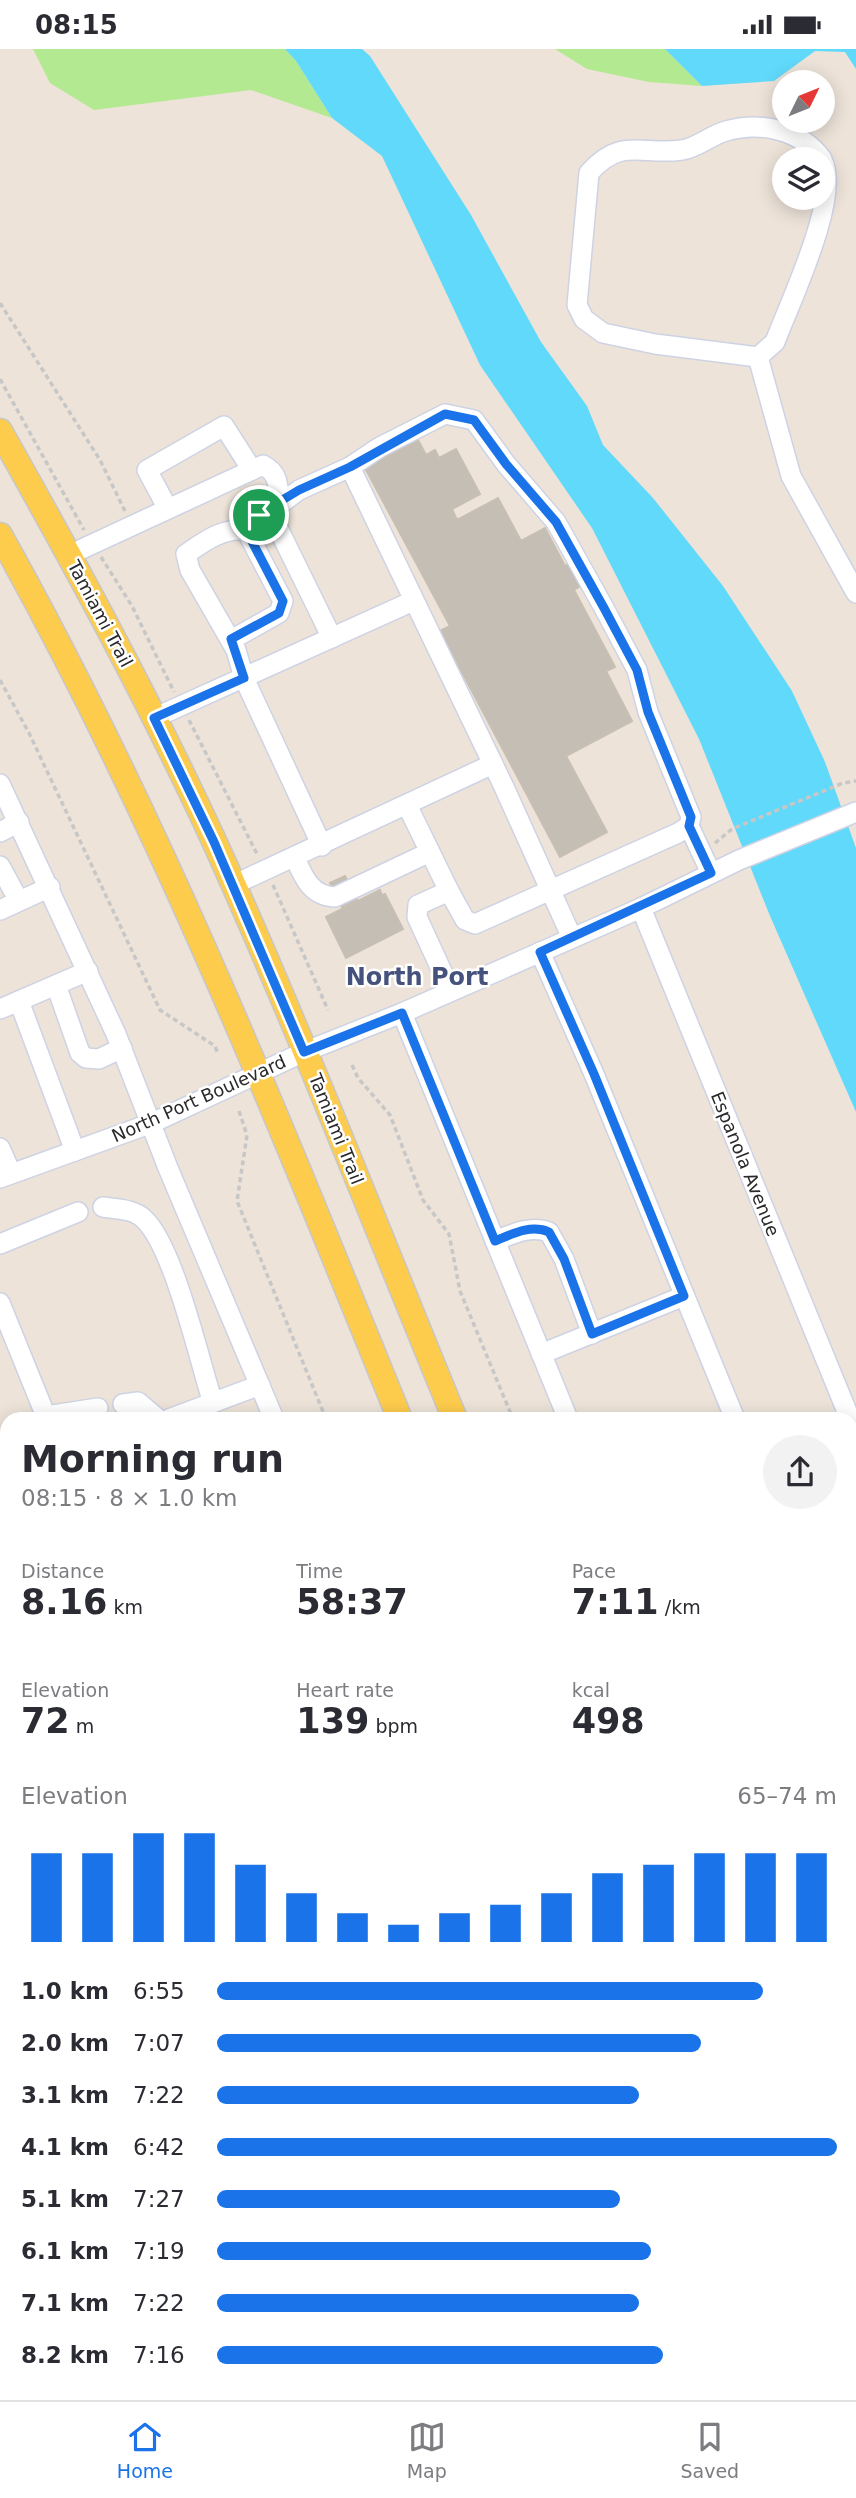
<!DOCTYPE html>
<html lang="en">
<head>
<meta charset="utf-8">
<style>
  :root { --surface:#fff; --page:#f2f2f3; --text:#2b2b33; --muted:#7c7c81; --line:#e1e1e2; --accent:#1a73e8 }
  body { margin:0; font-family:"DejaVu Sans",sans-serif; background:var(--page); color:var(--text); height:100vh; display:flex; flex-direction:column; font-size:26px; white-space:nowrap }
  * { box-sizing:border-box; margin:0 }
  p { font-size:23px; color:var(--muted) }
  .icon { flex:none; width:38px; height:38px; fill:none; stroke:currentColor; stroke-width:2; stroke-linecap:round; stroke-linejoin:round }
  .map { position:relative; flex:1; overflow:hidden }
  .side { position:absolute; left:0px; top:1363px; width:858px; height:989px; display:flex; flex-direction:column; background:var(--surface); border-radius:21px 21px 0 0; box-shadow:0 4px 18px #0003 }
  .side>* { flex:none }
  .needle { width:46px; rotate:47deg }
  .fabs { position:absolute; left:772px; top:21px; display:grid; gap:14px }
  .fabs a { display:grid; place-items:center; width:63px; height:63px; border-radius:50%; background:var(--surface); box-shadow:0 4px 18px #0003; font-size:35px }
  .pin { position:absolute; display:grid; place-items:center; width:60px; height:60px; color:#fff; margin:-30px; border:4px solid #fff; border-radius:50%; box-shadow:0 2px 7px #0007 }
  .round { display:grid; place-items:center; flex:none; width:74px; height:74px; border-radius:37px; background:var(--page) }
  .headline { display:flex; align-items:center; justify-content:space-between; height:119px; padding:0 21px }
  h1 { font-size:38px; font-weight:700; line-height:52px }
  .stats { display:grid; grid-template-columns:repeat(3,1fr); gap:10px; height:119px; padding:7px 21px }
  .stats div { display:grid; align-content:center }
  .stats b { font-size:35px; font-weight:700 }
  .stats small { font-size:19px; font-weight:400 }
  .stats p { font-size:19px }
  .chart { height:196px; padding:14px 21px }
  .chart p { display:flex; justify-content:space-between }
  .chart svg { width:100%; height:126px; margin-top:7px; stroke:var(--accent); stroke-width:6 }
  ul { padding:0 21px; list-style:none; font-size:23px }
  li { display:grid; grid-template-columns:112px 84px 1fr; align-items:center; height:52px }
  li i { height:18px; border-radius:9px; background:var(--accent) }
  .status { display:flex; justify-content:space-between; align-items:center; height:49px; padding:0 35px; background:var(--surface); direction:ltr }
  .status svg { height:19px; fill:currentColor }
  .dock { display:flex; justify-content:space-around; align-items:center; height:98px; border-top:2px solid var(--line); background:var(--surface); font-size:19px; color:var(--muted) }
  .dock a { display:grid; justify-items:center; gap:4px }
  .dock .active { color:var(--accent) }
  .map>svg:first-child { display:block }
</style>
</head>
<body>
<div class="status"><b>08:15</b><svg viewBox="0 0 49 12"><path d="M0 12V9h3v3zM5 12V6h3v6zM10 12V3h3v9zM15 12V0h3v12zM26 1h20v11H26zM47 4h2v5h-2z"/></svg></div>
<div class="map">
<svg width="856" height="2351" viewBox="0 0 856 2351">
  <rect width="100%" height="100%" fill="#ede3d9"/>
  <g fill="#b3e990">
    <polygon points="33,0 285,0 296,12 332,69 251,41 94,61 50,34"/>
    <polygon points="555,0 665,0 702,37 649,33 587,20"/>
  </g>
  <g fill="#61d9fa">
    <polygon points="285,0 362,0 370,7 471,166 541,293 587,357 603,396 653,449 723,537 792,642 825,713 856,799 856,1063 770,867 699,690 592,479 480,316 382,107 332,69 296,12"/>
    <polygon points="665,0 856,0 856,20 845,3 815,2 774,32 702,37"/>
  </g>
  <g fill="#c4beb5" stroke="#c8bfb3" stroke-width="2">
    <polygon points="418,391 426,406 435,401 439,409 456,400 480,445 452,460 457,471 498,449 521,492 545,479 565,517 570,514 582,536 574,541 615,618 606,622 632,672 566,707 607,783 560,808 440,582 450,577 365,419"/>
    <polygon points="345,827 358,852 343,860 330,834"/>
    <polygon points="380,841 382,846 385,845 403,880 346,909 326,868"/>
  </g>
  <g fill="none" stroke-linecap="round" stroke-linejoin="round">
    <g stroke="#ced3e4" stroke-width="22">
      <g id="minor">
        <path d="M 822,110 C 801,81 761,72 726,82 C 711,86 697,99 682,101 C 642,107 621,87 589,124 L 577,256 L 584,270 L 603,284 L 655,295 L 758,308 L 775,293 C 789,255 842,146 822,111"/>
        <polyline points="758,308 791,427 856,544"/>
        <polyline points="350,418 380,398 445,365 474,371 506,415 556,473 604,559 637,621 648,663 691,768 689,777 678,784 475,875 465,871 449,842"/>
        <polyline points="279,456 275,473 332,589"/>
        <polyline points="168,460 147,421 224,377 252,421"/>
        <polyline points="246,481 249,471 279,456"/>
        <path d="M 69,506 L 263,416 C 280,425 278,438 279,456 L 299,441 L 350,418 L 504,738 L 572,889"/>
        <path d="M 231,591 L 279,564 L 283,552 L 246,481 C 222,479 205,492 186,505 L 190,521 L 236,601 L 244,629 L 322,797"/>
        <polyline points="154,669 413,552"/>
        <polyline points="0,735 116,985 168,1119 274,1370"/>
        <polyline points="407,756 449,842 418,856 417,868 451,942"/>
        <polyline points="689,777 711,824"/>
        <polyline points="0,783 19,773"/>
        <path d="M 295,809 C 304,829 311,847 335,848 L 430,803"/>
        <polyline points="0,817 19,852"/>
        <polyline points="233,836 493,715"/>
        <polyline points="641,859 850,1370"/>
        <polyline points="0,861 50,838"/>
        <polyline points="540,903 594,1025 735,1370"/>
        <polyline points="56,936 80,1004 86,1009 99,1010 122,999"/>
        <polyline points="19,952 75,1102"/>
        <polyline points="0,960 88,922"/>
        <polyline points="402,964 568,1370"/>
        <polyline points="0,1099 11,1124"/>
        <polyline points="0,1129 152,1074 304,1003 402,964 641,859 739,811 856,763"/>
        <path d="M 103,1158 C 117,1160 134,1160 144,1170 C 174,1198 199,1311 213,1354"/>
        <path d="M 495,1192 C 512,1185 531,1176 549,1183 L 564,1210 L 592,1285"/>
        <polyline points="0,1195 78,1163"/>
        <polyline points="0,1254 47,1370"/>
        <polyline points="541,1305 684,1247"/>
        <polyline points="123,1355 138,1353 158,1370"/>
        <polyline points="46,1367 98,1359"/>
        <polyline points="169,1370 260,1336"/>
        <polyline points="0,1516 7,1513"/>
        <polyline points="850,1656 856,1670"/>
        <polyline points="0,1774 7,1771"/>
        <polyline points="850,1926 856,1939"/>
        <polyline points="0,2000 7,2008"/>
        <polyline points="0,2062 7,2056"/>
        <polyline points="850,2063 856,2077"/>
        <polyline points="850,2274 856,2271"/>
        <polyline points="346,2345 352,2351"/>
        <polyline points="493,2345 499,2351"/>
        <polyline points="673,2345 675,2351"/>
      </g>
    </g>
    <g stroke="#c7c7c7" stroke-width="27">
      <g id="major">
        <path d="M 0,382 C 76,517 150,653 215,794 C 301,984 376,1178 455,1370"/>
        <path d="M 0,486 C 160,772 277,1068 400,1370"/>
        <polyline points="850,2337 856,2351"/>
        <polyline points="800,2345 802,2351"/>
      </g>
    </g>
    <g stroke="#c7c7c7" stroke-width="3.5" stroke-dasharray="5 3.5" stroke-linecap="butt">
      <polyline points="0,254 100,411 125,462"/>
      <polyline points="0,330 84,481"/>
      <polyline points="101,508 132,557 174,643"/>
      <polyline points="0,631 29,684 160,961 215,997 218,1005"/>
      <polyline points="189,671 257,805"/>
      <polyline points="715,794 732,780 843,734 856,732"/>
      <polyline points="273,836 328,961"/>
      <polyline points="352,1016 358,1029 390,1066 423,1151 449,1185 460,1242 513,1370"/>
      <polyline points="239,1062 247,1086 237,1152 326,1370"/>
      <polyline points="769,2345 771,2351"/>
    </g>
    <use href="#minor" stroke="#fff" stroke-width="19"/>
    <use href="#major" stroke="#fecc4d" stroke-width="24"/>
  </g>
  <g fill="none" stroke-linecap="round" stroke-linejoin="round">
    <g stroke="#fff" stroke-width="14">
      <path id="route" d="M 445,365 L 474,371 L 506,415 L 556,473 L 604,559 L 637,621 L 648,663 L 691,768 L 689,777 L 711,824 L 540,903 L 594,1025 L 684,1247 L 592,1285 L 564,1210 L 549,1183 C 531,1175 512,1185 495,1192 L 402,964 L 304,1003 L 214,793 L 154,669 L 244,629 L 231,590 L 279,564 L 283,552 L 246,481 L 249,471 L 299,441 L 350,418 Z"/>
    </g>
    <use href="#route" stroke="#1a73e8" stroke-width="9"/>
  </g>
  <g text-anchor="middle" stroke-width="5" stroke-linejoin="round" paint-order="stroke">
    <g font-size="18" fill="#292929" stroke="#fff">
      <text transform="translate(100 565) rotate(62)" y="6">Tamiami Trail</text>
      <text transform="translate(199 1050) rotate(-24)" y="6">North Port Boulevard</text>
      <text transform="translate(336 1080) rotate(68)" y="6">Tamiami Trail</text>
      <text transform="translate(745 1115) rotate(68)" y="6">Espanola Avenue</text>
    </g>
    <g font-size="24" font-weight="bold" fill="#45527e" stroke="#fff">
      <text x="417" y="936">North Port</text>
    </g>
  </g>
</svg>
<div class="fabs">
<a><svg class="needle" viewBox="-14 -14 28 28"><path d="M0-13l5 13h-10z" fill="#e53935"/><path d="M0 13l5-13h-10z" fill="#7c7c81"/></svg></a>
<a><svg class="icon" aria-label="layers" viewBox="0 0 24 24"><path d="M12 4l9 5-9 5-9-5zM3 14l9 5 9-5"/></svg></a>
</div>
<div class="pin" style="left:259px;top:466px;background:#1e9e55"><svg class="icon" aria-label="arrive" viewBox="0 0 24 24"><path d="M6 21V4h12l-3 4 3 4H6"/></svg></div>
<section class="side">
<div class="headline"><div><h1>Morning run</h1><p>08:15 · 8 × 1.0 km</p></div><a class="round"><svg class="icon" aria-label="share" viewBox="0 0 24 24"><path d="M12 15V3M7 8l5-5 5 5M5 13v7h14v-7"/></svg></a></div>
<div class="stats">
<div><p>Distance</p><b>8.16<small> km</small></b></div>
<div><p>Time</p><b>58:37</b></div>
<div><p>Pace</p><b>7:11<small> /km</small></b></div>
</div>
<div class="stats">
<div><p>Elevation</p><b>72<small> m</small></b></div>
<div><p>Heart rate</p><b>139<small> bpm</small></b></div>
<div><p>kcal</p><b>498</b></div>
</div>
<div class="chart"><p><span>Elevation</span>65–74 m</p>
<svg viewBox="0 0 160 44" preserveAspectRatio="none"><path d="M5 44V13M15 44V13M25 44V6M35 44V6M45 44V17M55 44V27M65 44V34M75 44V38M85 44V34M95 44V31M105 44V27M115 44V20M125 44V17M135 44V13M145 44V13M155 44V13"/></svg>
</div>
<ul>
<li><b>1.0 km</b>6:55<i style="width:88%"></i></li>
<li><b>2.0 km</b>7:07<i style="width:78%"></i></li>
<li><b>3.1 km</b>7:22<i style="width:68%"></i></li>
<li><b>4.1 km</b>6:42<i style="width:100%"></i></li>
<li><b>5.1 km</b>7:27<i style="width:65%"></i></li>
<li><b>6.1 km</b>7:19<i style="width:70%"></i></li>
<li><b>7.1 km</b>7:22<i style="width:68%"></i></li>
<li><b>8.2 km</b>7:16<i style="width:72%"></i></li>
</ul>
</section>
</div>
<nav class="dock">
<a class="active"><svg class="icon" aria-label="home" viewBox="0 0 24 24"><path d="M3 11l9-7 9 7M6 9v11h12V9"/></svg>Home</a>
<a><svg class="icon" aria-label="map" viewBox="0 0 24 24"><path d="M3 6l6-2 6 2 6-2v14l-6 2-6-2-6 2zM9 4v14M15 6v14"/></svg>Map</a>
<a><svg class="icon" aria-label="saved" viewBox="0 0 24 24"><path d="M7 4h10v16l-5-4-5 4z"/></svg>Saved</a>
</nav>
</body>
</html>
